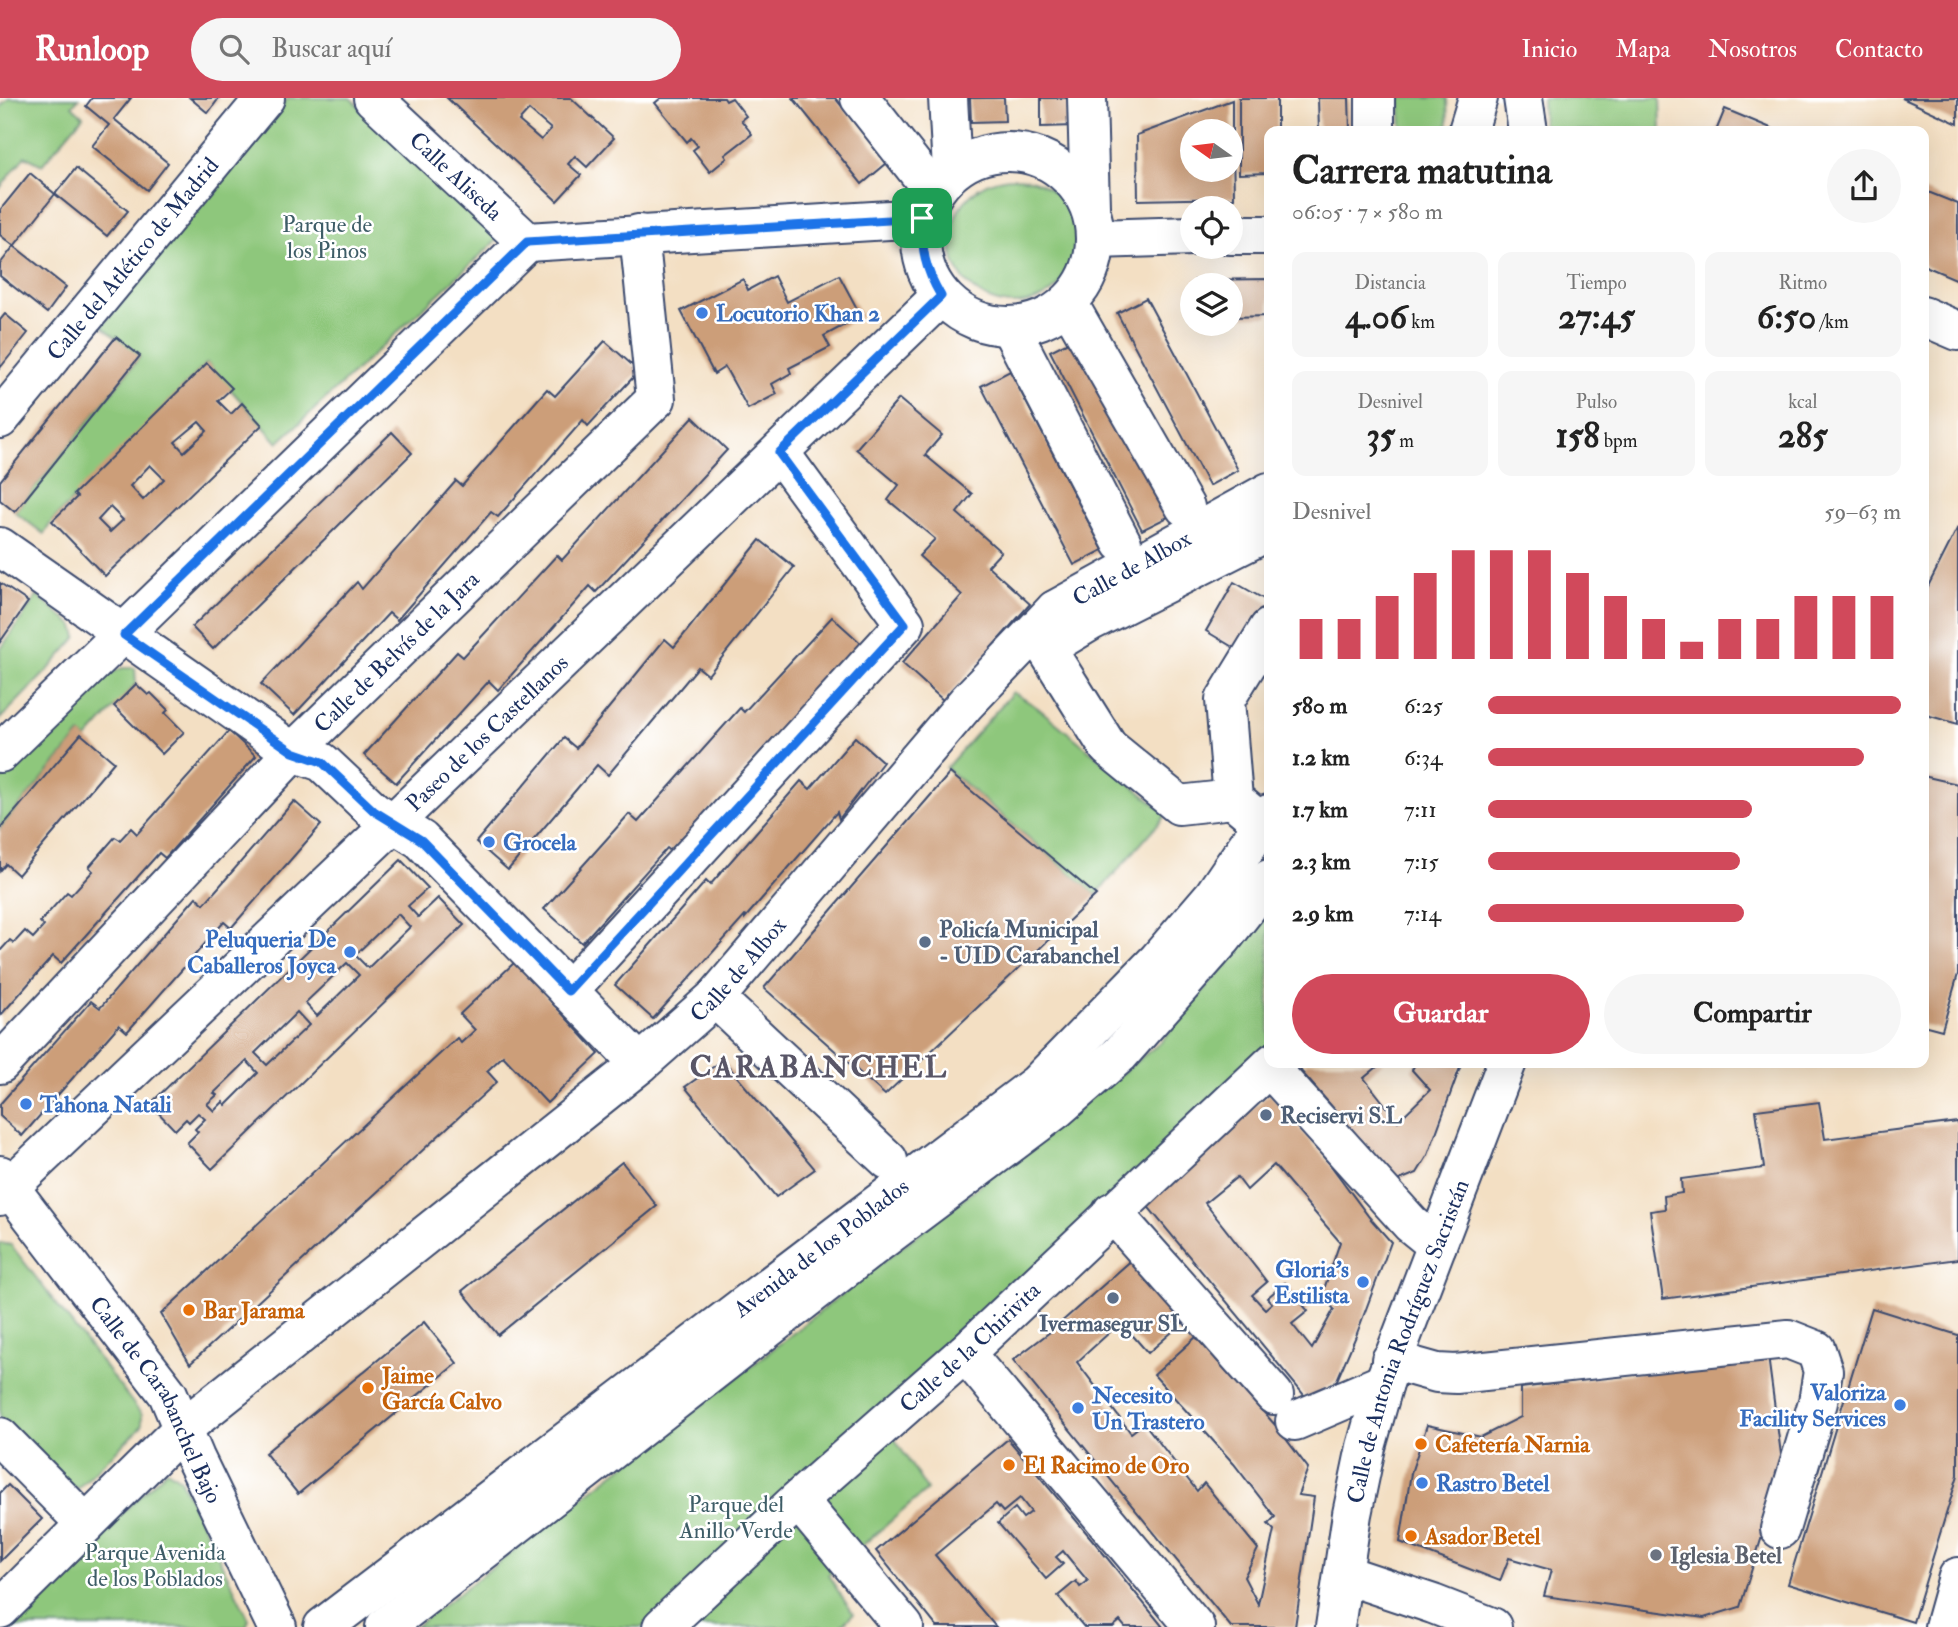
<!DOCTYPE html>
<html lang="es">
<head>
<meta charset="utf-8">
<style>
  :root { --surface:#fff; --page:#f6f6f6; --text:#222; --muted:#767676; --accent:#d1495b }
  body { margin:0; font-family:"IM FELL Double Pica",serif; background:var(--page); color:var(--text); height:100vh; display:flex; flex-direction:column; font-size:26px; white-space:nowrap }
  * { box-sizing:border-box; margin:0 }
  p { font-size:23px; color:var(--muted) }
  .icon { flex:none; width:38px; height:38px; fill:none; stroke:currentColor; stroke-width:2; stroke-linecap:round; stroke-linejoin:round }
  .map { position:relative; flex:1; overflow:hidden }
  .drawer { position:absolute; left:1264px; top:28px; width:665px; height:942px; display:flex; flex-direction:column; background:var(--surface); border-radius:14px; box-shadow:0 7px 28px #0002 }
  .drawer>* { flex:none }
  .needle { width:46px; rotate:284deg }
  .controls { position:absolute; left:1180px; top:21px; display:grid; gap:14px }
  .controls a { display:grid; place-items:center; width:63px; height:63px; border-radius:50%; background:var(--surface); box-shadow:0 7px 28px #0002; font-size:35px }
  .pin { position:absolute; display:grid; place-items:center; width:60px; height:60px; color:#fff; margin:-30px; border-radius:14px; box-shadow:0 4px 10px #0006 }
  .round { display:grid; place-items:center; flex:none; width:74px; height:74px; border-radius:37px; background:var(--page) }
  .head { display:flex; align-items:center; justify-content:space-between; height:119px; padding:0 28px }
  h1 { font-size:38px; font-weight:700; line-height:52px }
  .figures { display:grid; grid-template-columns:repeat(3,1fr); gap:10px; height:119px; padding:7px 28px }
  .figures div { display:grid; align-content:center; border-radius:14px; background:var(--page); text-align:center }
  .figures b { font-size:35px; font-weight:700 }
  .figures small { font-size:19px; font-weight:400 }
  .figures p { font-size:19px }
  .chart { height:196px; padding:14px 28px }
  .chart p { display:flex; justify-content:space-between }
  .chart svg { width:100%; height:126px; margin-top:7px; stroke:var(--accent); stroke-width:6 }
  .action { display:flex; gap:14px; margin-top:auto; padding:14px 28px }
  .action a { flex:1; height:80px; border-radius:42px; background:var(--accent); color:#fff; font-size:28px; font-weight:700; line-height:80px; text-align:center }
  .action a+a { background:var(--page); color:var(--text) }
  ul { padding:0 28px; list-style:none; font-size:23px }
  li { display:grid; grid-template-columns:112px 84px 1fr; align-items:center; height:52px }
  li i { height:18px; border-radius:9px; background:var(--accent) }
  header { display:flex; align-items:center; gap:42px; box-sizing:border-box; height:98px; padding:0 35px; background:var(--accent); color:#fff }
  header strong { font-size:33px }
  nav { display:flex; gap:38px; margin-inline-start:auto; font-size:24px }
  .search { width:490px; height:63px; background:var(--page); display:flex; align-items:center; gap:18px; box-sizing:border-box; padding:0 24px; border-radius:38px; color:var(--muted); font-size:26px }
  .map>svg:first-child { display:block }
</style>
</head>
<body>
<header>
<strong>Runloop</strong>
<div class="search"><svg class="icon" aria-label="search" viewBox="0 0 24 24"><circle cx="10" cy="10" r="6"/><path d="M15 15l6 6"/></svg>Buscar aquí</div>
<nav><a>Inicio</a><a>Mapa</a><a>Nosotros</a><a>Contacto</a></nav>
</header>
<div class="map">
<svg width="1958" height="1529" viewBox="0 0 1958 1529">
  <rect width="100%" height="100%" fill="#fff"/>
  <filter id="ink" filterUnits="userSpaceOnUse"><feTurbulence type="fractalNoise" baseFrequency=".0143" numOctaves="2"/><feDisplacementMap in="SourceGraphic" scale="14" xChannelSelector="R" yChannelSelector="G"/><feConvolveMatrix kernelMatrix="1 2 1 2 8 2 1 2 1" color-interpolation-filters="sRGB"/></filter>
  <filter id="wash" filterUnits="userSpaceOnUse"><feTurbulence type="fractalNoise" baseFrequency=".00686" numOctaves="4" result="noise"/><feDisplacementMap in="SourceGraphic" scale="28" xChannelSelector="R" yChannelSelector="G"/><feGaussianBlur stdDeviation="1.57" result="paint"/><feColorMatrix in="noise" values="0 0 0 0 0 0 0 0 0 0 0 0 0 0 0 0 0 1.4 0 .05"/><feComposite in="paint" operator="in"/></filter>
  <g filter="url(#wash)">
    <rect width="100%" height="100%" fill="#f3dfc3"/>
    <g fill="#8ec77b" stroke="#547b6c" stroke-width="2">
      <polygon points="9,0 79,0 72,8 83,18 42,67 25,58 0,90 0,9"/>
      <polygon points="288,0 350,0 501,138 278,345 207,265 52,423 44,436 15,414 140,259 102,228"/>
      <polygon points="1400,0 1447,0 1448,26 1444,33 1402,33"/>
      <polygon points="1542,0 1660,0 1661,33 1543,33"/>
      <circle cx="1014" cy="143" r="63"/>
      <polygon points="37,498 74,528 77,539 48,572 0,621 0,552"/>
      <polygon points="122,570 135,570 136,586 87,641 80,636 0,731 0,683 109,576"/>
      <polygon points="1013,594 1038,610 1167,716 1096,797 946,670"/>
      <polygon points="1269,814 1269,955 879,1316 927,1392 828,1477 853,1516 840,1529 415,1529 692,1315 1161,944"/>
      <polygon points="0,1145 11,1147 142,1317 142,1328 78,1390 65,1389 0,1319"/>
      <polygon points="167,1372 180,1381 249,1521 246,1529 3,1529"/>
    </g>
    <g id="blocks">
      <g fill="#cc9e79" fill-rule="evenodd">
        <polygon points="92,0 131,0 114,21 168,65 147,92 92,48 109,27 86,8"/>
        <polygon points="190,0 219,0 208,15"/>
        <path d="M 447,0 L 571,0 L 614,40 L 587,69 L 575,58 L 568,66 L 581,77 L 557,103 ZM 529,12 L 551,31 L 541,42 L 519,23 Z"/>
        <polygon points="661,0 724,0 726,3 732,0 746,18 741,22 752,36 725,57 727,60 710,74 693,52 698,48 691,40 687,44 655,5"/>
        <polygon points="793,0 835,0 887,65 862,86"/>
        <polygon points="970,0 1004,0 1005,23 971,24"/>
        <polygon points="1041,0 1075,0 1076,28 1041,29"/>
        <polygon points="1239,0 1277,0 1277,33 1269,33 1269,75 1239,76"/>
        <polygon points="1318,0 1349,0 1350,33 1319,33"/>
        <polygon points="1902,0 1958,0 1958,26"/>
        <polygon points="1232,2 1232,33 1192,33 1192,72 1230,72 1230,48 1233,48 1234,100 1138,102 1137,37"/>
        <polygon points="1725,11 1778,33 1716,33"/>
        <polygon points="76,70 128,113 107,138 55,96"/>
        <polygon points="30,75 55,96 14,148 0,137 0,112"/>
        <polygon points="1923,92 1958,106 1958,182 1923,167"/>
        <polygon points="14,148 66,189 47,215 0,178 0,166"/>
        <polygon points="839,177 861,218 824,238 830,249 789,270 791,275 772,286 777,296 748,311 725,269 714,276 681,213 743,181 748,192 774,178 787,204"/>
        <polygon points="1269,181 1269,218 1230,219 1230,187 1195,187 1195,182"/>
        <polygon points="1146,200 1238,372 1209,388 1117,215"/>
        <polygon points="5,216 28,235 0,270 0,222"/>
        <polygon points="116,239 140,258 15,414 0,402 0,383"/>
        <polygon points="1078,239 1172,417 1142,432 1050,253"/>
        <polygon points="605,243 639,273 588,328 583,322 498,419 491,414 397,522 389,515 294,617 261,586 357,484 362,491 456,383 462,388 547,291 555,298"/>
        <path d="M 207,265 L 232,290 L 218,303 L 231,316 L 242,305 L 262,327 L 105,478 L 52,423 L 77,399 L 74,396 ZM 199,324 L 207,333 L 184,354 L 175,344 ZM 150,367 L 164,381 L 143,402 L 130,388 ZM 110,409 L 123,422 L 110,434 L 98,422 Z"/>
        <polygon points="1010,273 1103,452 1074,467 981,288"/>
        <polygon points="899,301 942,337 925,357 972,396 957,415 1001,454 988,468 1030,506 944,603 902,565 962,497 919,458 935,441 888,402 899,387 856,351"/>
        <polygon points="693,319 727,352 596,494 590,488 498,592 489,583 396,685 364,657 457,554 463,559 557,457 562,462"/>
        <polygon points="392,334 412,355 213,551 192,529"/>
        <polygon points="1958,429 1958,626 1923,616 1923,498"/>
        <polygon points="760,442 794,469 708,577 698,569 608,677 597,667 508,772 476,744 564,640 576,650 665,541 674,549"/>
        <polygon points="1234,484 1269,504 1269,552 1261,566 1206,533"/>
        <polygon points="0,485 28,504 0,544"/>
        <polygon points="832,519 863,547 776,642 773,640 672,754 667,750 582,845 544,811 629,716 638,724 740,610 744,614"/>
        <polygon points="136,586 148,597 151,595 168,612 165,615 184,634 162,656 114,608"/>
        <polygon points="229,633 256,658 165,760 159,755 61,865 53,858 0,918 0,853 10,842 14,845 25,833 33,840 44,828 40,824 67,794 71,797 93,773 89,769 115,739 120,742 131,730 137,736"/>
        <polygon points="81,636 114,664 18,777 6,766 0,773 0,731"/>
        <polygon points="855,639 883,664 839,721 837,714 745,820 745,818 653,921 615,887 706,783 710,787 801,683 810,691"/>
        <polygon points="950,675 1096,797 885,997 764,890"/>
        <polygon points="1923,678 1958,686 1958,876 1942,932 1923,927"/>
        <polygon points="294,703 321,727 231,830 224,824 127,934 119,927 22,1038 0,1018 0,1006 91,903 100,910 196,799 204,806"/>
        <path d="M 401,762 L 428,790 L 408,808 L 418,819 L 438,800 L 464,827 L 212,1071 L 187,1045 L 198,1034 L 195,1031 L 205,1021 L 198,1015 L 189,1024 L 186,1021 L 175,1032 L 150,1006 ZM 398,816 L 410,829 L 368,870 L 355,857 ZM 347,865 L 359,877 L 317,918 L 305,905 ZM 297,914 L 309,927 L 267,967 L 255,955 ZM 247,963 L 258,975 L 226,1007 L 223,1004 L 214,1013 L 207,1006 L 217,997 L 214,995 Z"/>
        <polygon points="515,864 599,956 547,1005 503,958 487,973 497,984 190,1266 161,1216 457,940 461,945 475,932 460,916"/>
        <polygon points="723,962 815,1071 776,1099 685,989"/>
        <polygon points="1308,964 1383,964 1364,980 1398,1023 1430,992 1412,972 1416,964 1462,964 1428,1057 1417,1075 1397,1083 1300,972"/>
        <path d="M 1270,996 L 1329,1065 L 1369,1119 L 1391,1144 L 1356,1238 L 1337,1282 L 1308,1302 L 1145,1105 L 1212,1049 L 1209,1045 ZM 1274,1067 L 1340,1144 L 1322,1197 L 1334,1211 L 1312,1251 L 1292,1226 L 1308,1213 L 1285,1185 L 1267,1200 L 1272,1205 L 1265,1211 L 1252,1197 L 1267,1184 L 1205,1105 L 1237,1079 L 1247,1092 Z"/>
        <polygon points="1819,1004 1825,1041 1958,1024 1958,1161 1663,1201 1650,1113 1665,1111 1664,1098 1682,1095 1681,1081 1764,1070 1756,1012"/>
        <polygon points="622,1064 657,1108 498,1237 462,1193"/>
        <polygon points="1134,1160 1187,1221 1148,1255 1121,1224 1077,1264 1131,1335 1144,1325 1197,1393 1204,1385 1258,1451 1244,1479 1258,1506 1274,1432 1268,1426 1275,1419 1234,1366 1154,1277 1196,1239 1276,1328 1308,1370 1298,1397 1314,1399 1295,1529 1231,1529 1013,1262 1050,1234"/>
        <polygon points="1872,1210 1958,1237 1958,1377 1913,1524 1788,1486"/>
        <polygon points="424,1224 457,1265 298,1396 265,1355"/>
        <polygon points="1768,1258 1784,1379 1773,1403 1740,1509 1704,1520 1544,1498 1551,1472 1509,1460 1500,1483 1400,1444 1411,1375 1427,1327 1481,1339 1521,1319 1521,1290"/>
        <polygon points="1008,1341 1095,1445 1163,1529 1125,1529 1120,1523 1113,1529 1084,1529 1058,1498 1076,1483 1080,1489 1088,1483 1072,1464 1063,1453 1056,1459 1063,1466 1046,1481 998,1425 1015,1410 1023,1420 1031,1414 1020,1400 1003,1414 996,1406 935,1457 996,1529 937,1529 876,1453"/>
        <polygon points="8,1387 42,1421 0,1463 0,1395"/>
      </g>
    </g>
  </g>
  <g filter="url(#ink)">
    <use href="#blocks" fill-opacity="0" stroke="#3b496d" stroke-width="2"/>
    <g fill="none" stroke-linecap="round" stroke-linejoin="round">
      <g stroke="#3b496d" stroke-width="42">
        <g id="minor">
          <path id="s1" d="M 373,0 L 527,144 L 922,120"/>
          <polyline points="860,0 934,94"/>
          <polyline points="948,0 952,73"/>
          <polyline points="1087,0 1090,109"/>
          <polyline points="1375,0 1375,33"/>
          <circle cx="1008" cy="141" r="87"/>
          <polyline points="1230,137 1269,137"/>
          <polyline points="1096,141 1192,138"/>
          <polyline points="1068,205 1185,409"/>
          <polyline points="1923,218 1958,233"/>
          <polyline points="1010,229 1122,445"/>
          <path id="s2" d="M 0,321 L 265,0"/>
          <polyline points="0,449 293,654 322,664 374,713 421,742 640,966"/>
          <polyline points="1055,512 1046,550 1108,649 1179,707 1233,701"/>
          <polyline points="1046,550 1091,523 1269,433"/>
          <polyline points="0,655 527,144"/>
          <polyline points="1251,716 1233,701 1225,602 1269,530"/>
          <polyline points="568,893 905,526 780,355"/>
          <polyline points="715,900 888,1062"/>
          <path id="s3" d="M 0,966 L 293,654 L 656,301 L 639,136"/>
          <polyline points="1269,969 1411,1126 1437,1147"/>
          <path id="s4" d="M 0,1077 L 168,1296 L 195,1360 L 277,1529"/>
          <path id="s5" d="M 0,1098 L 393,725 L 941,198"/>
          <polyline points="1112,1114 1274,1297"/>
          <polyline points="965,1255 1195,1529"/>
          <polyline points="1391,1262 1437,1275 1456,1276 1788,1241 1816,1252 1823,1273 1818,1304 1780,1431"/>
          <polyline points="1295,1323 1384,1285"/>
          <polyline points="0,1339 86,1426"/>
          <polyline points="798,1402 904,1529"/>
          <polyline points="1343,1476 1433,1506 1492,1529"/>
          <path id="s6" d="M 0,1511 L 182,1331 L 640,966 L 715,900 L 966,605 L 1055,512 L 1269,394"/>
          <path id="s7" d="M 662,1529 L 798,1402 L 965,1255 L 1274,964"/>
          <path id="s8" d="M 1335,1529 L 1352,1416 L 1366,1349 L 1384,1285 L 1507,964"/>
          <polyline points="1944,1529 1958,1479"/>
        </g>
      </g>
      <g stroke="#3b496d" stroke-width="42">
        <g id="major">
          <polyline points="1523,0 1528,33"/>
          <polyline points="1468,33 1478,0"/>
          <path id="s9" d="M 323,1529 L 854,1124 L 1037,986 L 1158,862 L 1213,798 L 1269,716"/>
          <polyline points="385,1529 871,1150 1058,1010 1120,956 1222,841 1269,781"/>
        </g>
      </g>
      <use href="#minor" stroke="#fff" stroke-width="38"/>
      <use href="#major" stroke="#fff" stroke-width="38"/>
    </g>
  </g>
  <g fill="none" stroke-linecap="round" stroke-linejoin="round" filter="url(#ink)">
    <g stroke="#fff" stroke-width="14">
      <path id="route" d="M 922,120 C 922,153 924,169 941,198 L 779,355 L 905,526 L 568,893 L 421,742 L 374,713 L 322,664 L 293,654 L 124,537 L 527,144 Z"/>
    </g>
    <use href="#route" stroke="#1a73e8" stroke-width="9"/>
  </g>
  <g fill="#3f7fe0" stroke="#fff" stroke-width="2.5">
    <circle cx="702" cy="215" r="7"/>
    <circle cx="489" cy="744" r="7"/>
    <circle cx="350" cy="854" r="7"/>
    <circle cx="26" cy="1006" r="7"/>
    <circle cx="1363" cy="1184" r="7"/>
    <circle cx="1900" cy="1307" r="7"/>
    <circle cx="1078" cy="1310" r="7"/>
    <circle cx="1422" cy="1385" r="7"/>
  </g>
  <g fill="#5c6f8a" stroke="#fff" stroke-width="2.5">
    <circle cx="925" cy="844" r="7"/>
    <circle cx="1266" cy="1017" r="7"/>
    <circle cx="1113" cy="1200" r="7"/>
  </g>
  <g fill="#e8710a" stroke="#fff" stroke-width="2.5">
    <circle cx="189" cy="1212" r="7"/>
    <circle cx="368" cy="1290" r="7"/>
    <circle cx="1421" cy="1346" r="7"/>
    <circle cx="1009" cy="1367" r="7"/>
    <circle cx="1411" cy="1438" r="7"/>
  </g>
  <circle fill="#6b7280" stroke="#fff" stroke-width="2.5" cx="1656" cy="1457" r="7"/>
  <g text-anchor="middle" stroke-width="5" stroke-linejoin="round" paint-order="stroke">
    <g font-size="23" fill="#1b2f5e" stroke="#fff">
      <text dy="8" stroke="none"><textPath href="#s1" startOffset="114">Calle Aliseda</textPath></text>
      <text dy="8" stroke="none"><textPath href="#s2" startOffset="208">Calle del Atlético de Madrid</textPath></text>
      <text dy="8" stroke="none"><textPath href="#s6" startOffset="1545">Calle de Albox</textPath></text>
      <text dy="8" stroke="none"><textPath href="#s3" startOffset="572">Calle de Belvís de la Jara</textPath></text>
      <text dy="8" stroke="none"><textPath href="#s5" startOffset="672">Paseo de los Castellanos</textPath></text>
      <text dy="8" stroke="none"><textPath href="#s6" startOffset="978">Calle de Albox</textPath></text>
      <text dy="8" stroke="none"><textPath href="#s9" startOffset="626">Avenida de los Poblados</textPath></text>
      <text dy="8" stroke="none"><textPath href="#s8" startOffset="296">Calle de Antonia Rodríguez Sacristán</textPath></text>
      <text dy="8" stroke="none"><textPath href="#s7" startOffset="416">Calle de la Chirivita</textPath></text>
      <text dy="8" stroke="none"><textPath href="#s4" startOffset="275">Calle de Carabanchel Bajo</textPath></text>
    </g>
    <g font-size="23" fill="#3e5d67" stroke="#fff">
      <text x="327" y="134">Parque de<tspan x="327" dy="26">los Pinos</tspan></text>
      <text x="736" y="1414">Parque del<tspan x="736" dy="26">Anillo Verde</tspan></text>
      <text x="155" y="1462">Parque Avenida<tspan x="155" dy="26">de los Poblados</tspan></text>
    </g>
    <g font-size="23" font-weight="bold" fill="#366cbe" stroke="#fff" text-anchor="start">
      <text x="716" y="223">Locutorio Khan 2</text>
      <text x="503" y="752">Grocela</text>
      <text x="336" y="849" text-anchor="end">Peluqueria De<tspan x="336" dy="26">Caballeros Joyca</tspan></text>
      <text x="40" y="1014">Tahona Natali</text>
      <text x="1349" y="1179" text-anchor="end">Gloria's<tspan x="1349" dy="26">Estilista</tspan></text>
      <text x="1886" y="1302" text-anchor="end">Valoriza<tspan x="1886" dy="26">Facility Services</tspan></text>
      <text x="1092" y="1305">Necesito<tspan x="1092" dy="26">Un Trastero</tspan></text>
      <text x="1436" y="1393">Rastro Betel</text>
    </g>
    <g font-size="23" font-weight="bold" fill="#4e5e75" stroke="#fff" text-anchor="start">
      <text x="939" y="839">Policía Municipal<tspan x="939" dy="26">- UID Carabanchel</tspan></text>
      <text x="1280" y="1025">Reciservi S.L</text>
      <text x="1113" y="1233" text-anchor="middle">Ivermasegur SL</text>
    </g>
    <g font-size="23" font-weight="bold" fill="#c56008" stroke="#fff" text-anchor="start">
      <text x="203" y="1220">Bar Jarama</text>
      <text x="382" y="1285">Jaime<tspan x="382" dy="26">García Calvo</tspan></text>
      <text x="1435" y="1354">Cafetería Narnia</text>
      <text x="1023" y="1375">El Racimo de Oro</text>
      <text x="1425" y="1446">Asador Betel</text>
    </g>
    <g font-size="23" font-weight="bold" fill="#5b616d" stroke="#fff" text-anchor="start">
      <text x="1670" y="1465">Iglesia Betel</text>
    </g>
    <g font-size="30" font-weight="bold" letter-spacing="2" fill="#595667" stroke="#fff">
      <text x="819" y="979">CARABANCHEL</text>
    </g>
  </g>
</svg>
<div class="controls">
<a><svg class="needle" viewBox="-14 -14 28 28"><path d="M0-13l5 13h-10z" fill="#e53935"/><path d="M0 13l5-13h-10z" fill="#767676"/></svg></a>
<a><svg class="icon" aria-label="locate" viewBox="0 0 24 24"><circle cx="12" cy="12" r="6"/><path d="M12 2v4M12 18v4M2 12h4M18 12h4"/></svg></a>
<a><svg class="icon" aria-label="layers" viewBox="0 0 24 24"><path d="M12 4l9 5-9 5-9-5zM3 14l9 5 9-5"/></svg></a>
</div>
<div class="pin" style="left:922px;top:120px;background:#1e9e55"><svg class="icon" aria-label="arrive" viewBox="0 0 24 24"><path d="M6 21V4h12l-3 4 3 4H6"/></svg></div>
<section class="drawer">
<div class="head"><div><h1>Carrera matutina</h1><p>06:05 · 7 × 580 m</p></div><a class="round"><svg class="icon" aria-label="share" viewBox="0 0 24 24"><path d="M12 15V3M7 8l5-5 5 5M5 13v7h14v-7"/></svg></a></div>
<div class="figures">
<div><p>Distancia</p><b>4.06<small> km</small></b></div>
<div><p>Tiempo</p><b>27:45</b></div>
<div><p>Ritmo</p><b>6:50<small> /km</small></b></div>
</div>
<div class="figures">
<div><p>Desnivel</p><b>35<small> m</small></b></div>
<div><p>Pulso</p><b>158<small> bpm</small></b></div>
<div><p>kcal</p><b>285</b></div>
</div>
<div class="chart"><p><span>Desnivel</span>59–63 m</p>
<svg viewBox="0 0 160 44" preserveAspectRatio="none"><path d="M5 44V30M15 44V30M25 44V22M35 44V14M45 44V6M55 44V6M65 44V6M75 44V14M85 44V22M95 44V30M105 44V38M115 44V30M125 44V30M135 44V22M145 44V22M155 44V22"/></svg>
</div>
<ul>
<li><b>580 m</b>6:25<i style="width:100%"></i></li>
<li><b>1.2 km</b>6:34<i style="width:91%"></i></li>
<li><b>1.7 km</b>7:11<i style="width:64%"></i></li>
<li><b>2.3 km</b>7:15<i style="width:61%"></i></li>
<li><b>2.9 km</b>7:14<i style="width:62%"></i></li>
</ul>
<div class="action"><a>Guardar</a><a>Compartir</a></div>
</section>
</div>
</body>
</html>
